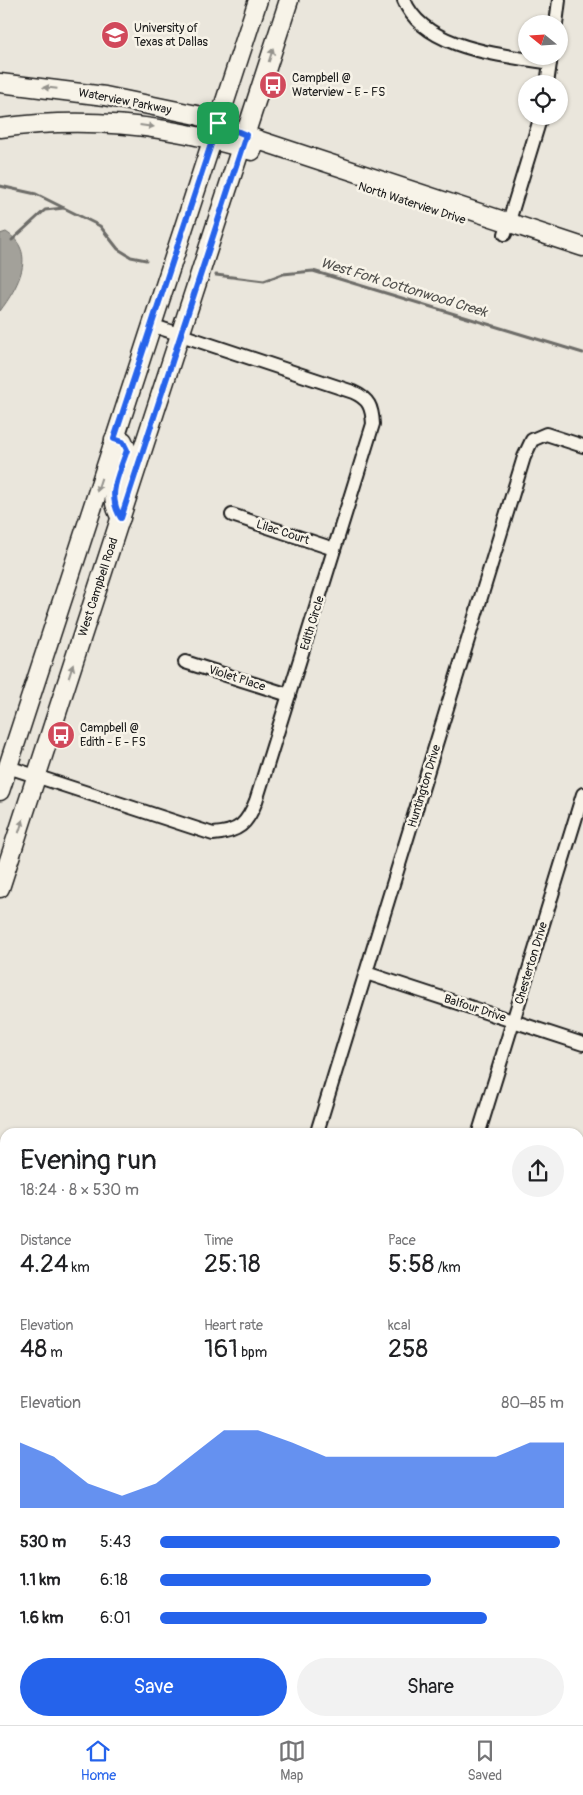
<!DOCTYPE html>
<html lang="en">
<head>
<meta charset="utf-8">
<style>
  :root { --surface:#fff; --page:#f2f2f2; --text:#202124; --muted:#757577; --line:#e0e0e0; --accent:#2563eb }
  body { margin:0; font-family:Pangolin,sans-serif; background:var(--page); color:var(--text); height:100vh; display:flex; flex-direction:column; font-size:19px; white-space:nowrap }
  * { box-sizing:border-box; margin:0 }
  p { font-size:16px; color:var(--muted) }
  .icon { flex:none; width:28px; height:28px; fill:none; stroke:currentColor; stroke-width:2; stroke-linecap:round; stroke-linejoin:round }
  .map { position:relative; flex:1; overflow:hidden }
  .panel { position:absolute; left:0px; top:1128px; width:584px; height:598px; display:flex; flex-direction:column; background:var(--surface); border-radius:15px 15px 0 0; box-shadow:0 1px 4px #0004 }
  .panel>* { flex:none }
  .needle { width:32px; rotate:288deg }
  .buttons { position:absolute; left:518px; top:15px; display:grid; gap:10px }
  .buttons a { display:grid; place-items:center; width:50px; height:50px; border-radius:50%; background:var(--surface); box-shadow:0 1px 4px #0004; font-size:25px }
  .pin { position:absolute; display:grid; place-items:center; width:42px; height:42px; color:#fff; margin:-21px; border-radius:10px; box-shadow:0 2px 8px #0006 }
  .round { display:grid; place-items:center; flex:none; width:52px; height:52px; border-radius:26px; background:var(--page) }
  .head { display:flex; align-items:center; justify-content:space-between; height:85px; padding:0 20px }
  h1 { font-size:28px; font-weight:600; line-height:38px }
  .figures { display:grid; grid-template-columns:repeat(3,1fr); gap:8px; height:85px; padding:5px 20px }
  .figures div { display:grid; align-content:center }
  .figures b { font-size:25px; font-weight:600 }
  .figures small { font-size:14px; font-weight:400 }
  .figures p { font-size:14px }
  .chart { height:140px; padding:10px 20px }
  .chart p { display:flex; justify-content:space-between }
  .chart svg { width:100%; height:90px; margin-top:5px; fill:var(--accent); opacity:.7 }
  .primary-button { display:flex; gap:10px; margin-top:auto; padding:10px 20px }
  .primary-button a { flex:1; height:58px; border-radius:30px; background:var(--accent); color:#fff; font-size:20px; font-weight:600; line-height:58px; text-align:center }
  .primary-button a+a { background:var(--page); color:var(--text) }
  ul { padding:0 20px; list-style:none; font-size:16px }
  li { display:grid; grid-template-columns:80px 60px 1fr; align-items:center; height:38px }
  li i { height:12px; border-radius:6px; background:var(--accent) }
  .dock { display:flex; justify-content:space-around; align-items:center; height:70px; border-top:1px solid var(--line); background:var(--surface); font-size:14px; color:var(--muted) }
  .dock a { display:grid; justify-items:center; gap:2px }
  .dock .on { color:var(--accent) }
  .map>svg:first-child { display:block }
</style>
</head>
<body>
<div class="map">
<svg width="583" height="1725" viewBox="0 0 583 1725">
  <rect width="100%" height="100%" fill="#eae6dc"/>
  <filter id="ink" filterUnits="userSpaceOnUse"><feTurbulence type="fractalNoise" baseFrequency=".02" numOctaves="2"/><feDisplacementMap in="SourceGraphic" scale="10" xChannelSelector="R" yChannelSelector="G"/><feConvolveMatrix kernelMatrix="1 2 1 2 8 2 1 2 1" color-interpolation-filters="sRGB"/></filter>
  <g filter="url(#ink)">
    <path fill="#a3a19a" stroke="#6d6c68" d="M 6,232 C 38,252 18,287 0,311 L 0,234 Z"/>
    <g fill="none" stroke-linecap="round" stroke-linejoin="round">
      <g stroke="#6d6c68" stroke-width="3">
        <polyline points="0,186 36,194 100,226 118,249 131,257 146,260"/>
        <polyline points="12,240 45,210 64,208"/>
        <polyline points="216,275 264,281 283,274 313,271 583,353"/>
      </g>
      <g stroke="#1c1c1c" stroke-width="16">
        <g id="street">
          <path d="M 404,0 C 424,50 504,55 550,63"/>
          <polyline points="556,24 559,0"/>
          <polyline points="547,84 551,56"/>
          <polyline points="505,234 541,116"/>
          <polyline points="232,515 334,549"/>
          <polyline points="185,662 289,695"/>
          <path d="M 8,767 L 213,834 C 239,832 247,824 256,801 L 373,424 C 372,407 369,399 353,392 L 151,325"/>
          <polyline points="366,973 583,1044"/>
          <polyline points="317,1132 524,457 532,440 546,434 583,446"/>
          <polyline points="479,1132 583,794"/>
          <polyline points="579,1333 583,1319"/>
          <polyline points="579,1581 583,1568"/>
          <polyline points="202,1725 204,1720"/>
          <polyline points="364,1725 366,1720"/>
          <polyline points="534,1725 535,1720"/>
        </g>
      </g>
      <g stroke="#1c1c1c" stroke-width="21">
        <g id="secondary">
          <polyline points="0,83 105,96 197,115 261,141 583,247"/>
          <path d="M 0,128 C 86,116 169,124 252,151"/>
          <path d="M 114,439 L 123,441 L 127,450 C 119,475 106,494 121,518"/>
          <polyline points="0,791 258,0"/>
          <polyline points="0,888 289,0"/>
          <polyline points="0,1393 5,1395"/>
          <polyline points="0,1410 5,1412"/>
          <polyline points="579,1498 583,1499"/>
        </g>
      </g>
      <use href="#street" stroke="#f7f3e8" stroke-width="12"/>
      <use href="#secondary" stroke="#f7f3e8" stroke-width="18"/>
    </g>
    <defs><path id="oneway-solid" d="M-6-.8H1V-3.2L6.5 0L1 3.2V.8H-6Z" transform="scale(1.25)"/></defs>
    <g fill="#94928c">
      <use href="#oneway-solid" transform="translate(271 55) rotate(-72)"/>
      <use href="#oneway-solid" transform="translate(50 88) rotate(-174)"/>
      <use href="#oneway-solid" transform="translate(147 126) rotate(7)"/>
      <use href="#oneway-solid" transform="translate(99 485) rotate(108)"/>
      <use href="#oneway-solid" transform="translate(71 671) rotate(-72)"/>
      <use href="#oneway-solid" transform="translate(21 826) rotate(-72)"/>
    </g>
  </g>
  <g fill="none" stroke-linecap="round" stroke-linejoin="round" filter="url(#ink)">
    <g stroke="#fff" stroke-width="10">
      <path id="route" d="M 218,123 L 246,135 L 121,518 C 106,494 119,475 127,450 L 123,442 L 114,439 Z"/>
    </g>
    <use href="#route" stroke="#2563eb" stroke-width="6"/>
  </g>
  <defs>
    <g id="university-disc" transform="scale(1.4375)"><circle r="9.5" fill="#d1495b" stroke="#f7f3e8"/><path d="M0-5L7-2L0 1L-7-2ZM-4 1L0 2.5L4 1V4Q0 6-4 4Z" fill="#fff"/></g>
    <g id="bus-disc" transform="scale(1.4375)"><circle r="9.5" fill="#d1495b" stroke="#f7f3e8"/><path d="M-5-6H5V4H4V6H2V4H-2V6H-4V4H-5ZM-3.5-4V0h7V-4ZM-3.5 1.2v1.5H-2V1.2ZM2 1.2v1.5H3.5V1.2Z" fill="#fff"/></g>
  </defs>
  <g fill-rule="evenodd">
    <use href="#university-disc" x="115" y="35"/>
    <use href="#bus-disc" x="273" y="85"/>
    <use href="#bus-disc" x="61" y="735"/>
  </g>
  <g text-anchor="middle" stroke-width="5" stroke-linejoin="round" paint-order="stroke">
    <g font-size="12" fill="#1c1c1c" stroke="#f7f3e8" text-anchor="start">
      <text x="134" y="32">University of<tspan x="134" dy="14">Texas at Dallas</tspan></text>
      <text x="292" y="82">Campbell @<tspan x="292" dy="14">Waterview - E - FS</tspan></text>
      <text x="80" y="732">Campbell @<tspan x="80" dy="14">Edith - E - FS</tspan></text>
    </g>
    <g font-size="12" fill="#1c1c1c" stroke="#f7f3e8">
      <text transform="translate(125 101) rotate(11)" y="4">Waterview Parkway</text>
      <text transform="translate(412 203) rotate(18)" y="4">North Waterview Drive</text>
      <text transform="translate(283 532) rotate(18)" y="4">Lilac Court</text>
      <text transform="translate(98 587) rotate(-72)" y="4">West Campbell Road</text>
      <text transform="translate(312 623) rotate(-73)" y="4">Edith Circle</text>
      <text transform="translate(237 678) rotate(18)" y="4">Violet Place</text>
      <text transform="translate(424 786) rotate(-73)" y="4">Huntington Drive</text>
      <text transform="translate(531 963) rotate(-73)" y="4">Chesterton Drive</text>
      <text transform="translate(475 1008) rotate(18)" y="4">Balfour Drive</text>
    </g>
    <g font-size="14" font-style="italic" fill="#52514e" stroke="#f7f3e8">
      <text transform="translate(404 287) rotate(17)" y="5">West Fork Cottonwood Creek</text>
    </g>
  </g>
</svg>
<div class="buttons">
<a><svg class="needle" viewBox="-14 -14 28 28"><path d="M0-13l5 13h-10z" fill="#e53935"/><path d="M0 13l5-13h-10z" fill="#757577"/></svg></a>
<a><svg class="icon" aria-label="locate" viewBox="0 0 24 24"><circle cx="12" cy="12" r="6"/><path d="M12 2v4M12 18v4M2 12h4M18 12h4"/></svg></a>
</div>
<div class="pin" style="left:218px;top:123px;background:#1e9e55"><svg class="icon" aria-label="arrive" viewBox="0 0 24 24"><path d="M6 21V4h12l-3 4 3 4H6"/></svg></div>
<section class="panel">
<div class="head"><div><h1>Evening run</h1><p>18:24 · 8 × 530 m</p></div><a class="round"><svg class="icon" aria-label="share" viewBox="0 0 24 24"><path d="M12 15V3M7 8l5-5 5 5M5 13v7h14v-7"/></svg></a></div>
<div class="figures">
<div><p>Distance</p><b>4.24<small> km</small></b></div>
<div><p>Time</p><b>25:18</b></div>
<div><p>Pace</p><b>5:58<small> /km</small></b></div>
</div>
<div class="figures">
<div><p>Elevation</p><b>48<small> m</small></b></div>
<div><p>Heart rate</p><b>161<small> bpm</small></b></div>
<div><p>kcal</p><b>258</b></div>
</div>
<div class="chart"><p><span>Elevation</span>80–85 m</p>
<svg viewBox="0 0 160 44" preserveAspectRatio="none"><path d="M0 44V12L10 19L20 32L30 38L40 32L50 19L60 6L70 6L80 12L90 19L100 19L110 19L120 19L130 19L140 19L150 12L160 12V44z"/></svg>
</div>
<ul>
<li><b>530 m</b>5:43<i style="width:99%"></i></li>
<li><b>1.1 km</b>6:18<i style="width:67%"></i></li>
<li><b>1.6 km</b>6:01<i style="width:81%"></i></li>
</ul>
<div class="primary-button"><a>Save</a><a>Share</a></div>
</section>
</div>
<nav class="dock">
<a class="on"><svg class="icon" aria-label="home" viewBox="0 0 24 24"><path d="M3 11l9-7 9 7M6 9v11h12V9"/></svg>Home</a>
<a><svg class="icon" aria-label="map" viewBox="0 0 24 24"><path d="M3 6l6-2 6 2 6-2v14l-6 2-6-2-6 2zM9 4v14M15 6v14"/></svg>Map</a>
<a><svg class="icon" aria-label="saved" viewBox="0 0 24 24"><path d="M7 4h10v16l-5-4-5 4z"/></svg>Saved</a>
</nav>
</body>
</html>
